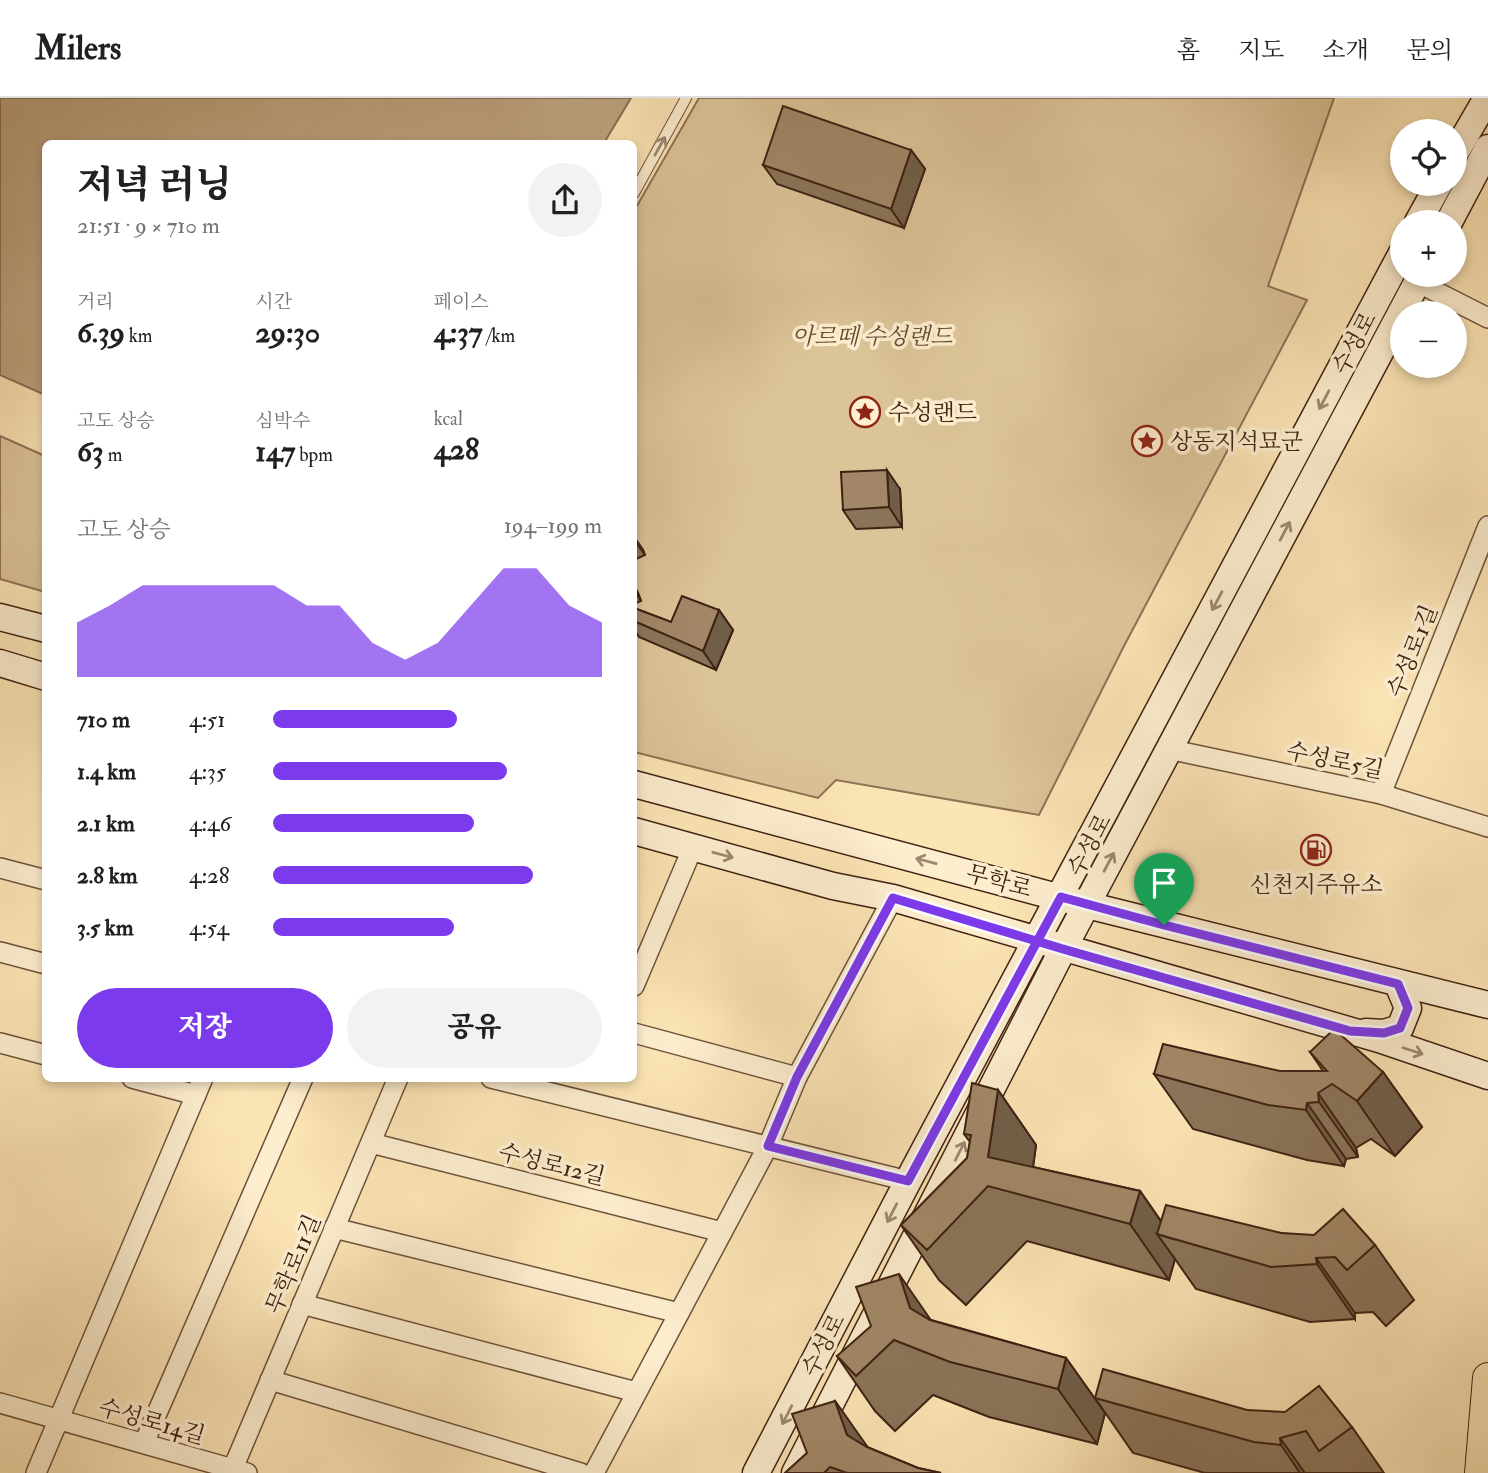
<!DOCTYPE html>
<html lang="ko">
<head>
<meta charset="utf-8">
<style>
  :root { --surface:#fff; --page:#f2f2f2; --text:#202124; --muted:#757577; --line:#e0e0e0; --accent:#7c3aed }
  body { margin:0; font-family:"IM FELL Double Pica","Noto Serif KR",serif; background:var(--page); color:var(--text); height:100vh; display:flex; flex-direction:column; font-size:26px; white-space:nowrap }
  * { box-sizing:border-box; margin:0 }
  p { font-size:23px; color:var(--muted) }
  .icon { flex:none; width:38px; height:38px; fill:none; stroke:currentColor; stroke-width:2; stroke-linecap:round; stroke-linejoin:round }
  .map { position:relative; flex:1; overflow:hidden }
  .sheet { position:absolute; left:42px; top:42px; width:595px; height:942px; display:flex; flex-direction:column; background:var(--surface); border-radius:10px; box-shadow:0 4px 10px #0003 }
  .sheet>* { flex:none }
  .tools { position:absolute; left:1390px; top:21px; display:grid; gap:14px }
  .tools a { display:grid; place-items:center; width:77px; height:77px; border-radius:50%; background:var(--surface); box-shadow:0 4px 10px #0003; font-size:35px }
  .pin { position:absolute; display:grid; place-items:center; width:60px; height:60px; color:#fff; margin:-72px -30px; border-radius:50% 50% 50% 0; rotate:-45deg; box-shadow:0 0 7px #0007 }
  .pin .icon { rotate:45deg }
  .round { display:grid; place-items:center; flex:none; width:74px; height:74px; border-radius:37px; background:var(--page) }
  .head { display:flex; align-items:center; justify-content:space-between; height:119px; padding:0 35px }
  h1 { font-size:38px; font-weight:800; line-height:52px }
  .stats { display:grid; grid-template-columns:repeat(3,1fr); gap:10px; height:119px; padding:7px 35px }
  .stats div { display:grid; align-content:center }
  .stats b { font-size:30px; font-weight:800 }
  .stats small { font-size:19px; font-weight:400 }
  .stats p { font-size:19px }
  .chart { height:196px; padding:14px 35px }
  .chart p { display:flex; justify-content:space-between }
  .chart svg { width:100%; height:126px; margin-top:7px; fill:var(--accent); opacity:.7 }
  .button { display:flex; gap:14px; margin-top:auto; padding:14px 35px }
  .button a { flex:1; height:80px; border-radius:42px; background:var(--accent); color:#fff; font-size:28px; font-weight:800; line-height:80px; text-align:center }
  .button a+a { background:var(--page); color:var(--text) }
  ul { padding:0 35px; list-style:none; font-size:23px }
  li { display:grid; grid-template-columns:112px 84px 1fr; align-items:center; height:52px }
  li i { height:18px; border-radius:9px; background:var(--accent) }
  header { display:flex; align-items:center; gap:42px; box-sizing:border-box; height:98px; padding:0 35px; background:var(--surface); border-bottom:2px solid var(--line) }
  header strong { font-size:33px }
  nav { display:flex; gap:38px; margin-inline-start:auto; font-size:24px }
  .map>svg:first-child { display:block }
</style>
</head>
<body>
<header>
<strong>Milers</strong>
<nav><a>홈</a><a>지도</a><a>소개</a><a>문의</a></nav>
</header>
<div class="map">
<svg width="1488" height="1375" viewBox="0 0 1488 1375">
  <rect width="100%" height="100%" fill="#fce5b5"/>
  <filter id="stains"><feTurbulence type="fractalNoise" baseFrequency=".00286" numOctaves="4"/><feColorMatrix values="0 0 0 0 .2 0 0 0 0 .09 0 0 0 0 .02 0 0 0 .5 -.17"/></filter>
  <radialGradient id="worn" r=".72"><stop offset=".6" stop-color="#630" stop-opacity="0"/><stop offset="1" stop-color="#630" stop-opacity=".3"/></radialGradient>
  <g fill="#dcc499" stroke="#8e7256" stroke-width="2">
    <polygon points="699,0 1334,0 1268,188 1307,202 1124,548 1039,717 836,682 818,700 634,654 634,113"/>
    <polygon points="0,338 45,358 45,494 0,481"/>
  </g>
  <polygon fill="#bca27e" stroke="#8a6e53" stroke-width="2" points="0,0 631,0 604,45 46,46 45,297 0,277"/>
  <g fill="none" stroke-linecap="round" stroke-linejoin="round">
    <g stroke="#6e523b" stroke-width="12">
      <polyline id="lane" points="634,95 686,0"/>
    </g>
    <g stroke="#6e523b" stroke-width="22">
      <g id="street">
        <polyline points="1417,184 1488,220"/>
        <polyline points="1168,651 1381,696 1488,729"/>
        <polyline points="1381,696 1488,428"/>
        <polyline points="0,770 46,782"/>
        <polyline points="0,854 46,866"/>
        <polyline points="634,888 693,749"/>
        <polyline points="634,935 797,979"/>
        <polyline points="0,945 46,957"/>
        <polyline points="132,980 196,997"/>
        <polyline points="491,980 908,1083"/>
        <polyline points="371,1045 722,1134"/>
        <polyline points="334,1130 679,1215"/>
        <polyline points="302,1206 636,1294"/>
        <polyline points="270,1282 581,1375"/>
        <polyline points="0,1305 247,1375"/>
        <polyline points="144,1345 303,980"/>
        <polyline points="36,1375 203,980"/>
        <polyline points="231,1375 398,980"/>
        <polyline points="594,1375 768,1048 797,979 893,800"/>
      </g>
    </g>
    <g stroke="#3f2112" stroke-width="29">
      <g id="secondary">
        <polyline points="1454,57 1487,0"/>
        <polyline points="1418,124 1439,86"/>
        <polyline points="1449,124 1488,50"/>
        <polyline points="0,519 46,531"/>
        <polyline points="0,565 46,579"/>
        <polyline points="634,686 1087,807 1488,907"/>
        <polyline points="634,733 833,788 893,800 1379,941 1488,978"/>
        <polyline points="1366,934 1384,935 1400,930 1408,910 1398,886"/>
        <polyline points="756,1375 908,1083 1402,155"/>
        <polyline points="795,1375 1063,851 1421,177"/>
      </g>
    </g>
    <g stroke="#3f2112" stroke-width="32">
      <polyline id="primary" points="1480,1375 1488,1280"/>
    </g>
    <use href="#lane" stroke="#fdeecf" stroke-width="10"/>
    <use href="#street" stroke="#fdeecf" stroke-width="19"/>
    <use href="#secondary" stroke="#fdeecf" stroke-width="26"/>
    <use href="#primary" stroke="#fce5b5" stroke-width="30"/>
  </g>
  <g fill="#8a7459" stroke="#3f2112" stroke-width="2">
    <polygon points="911,52 925,71 904,130 777,86 763,67"/>
    <polygon points="900,391 902,429 856,431 843,412"/>
    <polygon points="634,439 643,452 645,457 634,462"/>
    <polygon points="634,488 638,495 641,503 634,506"/>
    <polygon points="634,510 671,524 719,512 733,532 716,572 639,539 634,531"/>
    <polygon points="1310,954 1383,974 1422,1029 1395,1058 1371,1041 1356,1050 1358,1059 1346,1061 1344,1068 1307,1062 1193,1031 1154,976 1323,973"/>
    <polygon points="998,992 1036,1047 1033,1069 1140,1093 1161,1123 1281,1135 1375,1147 1414,1202 1386,1228 1373,1214 1355,1215 1355,1221 1310,1224 1196,1191 1175,1161 1169,1182 1027,1143 966,1207 939,1182 901,1127 967,1060 970,1044 964,1036"/>
    <polygon points="931,1222 1066,1260 1105,1315 1097,1346 989,1319 933,1297 895,1333 875,1313 837,1258"/>
    <polygon points="1095,1300 1247,1312 1352,1329 1384,1375 1205,1375 1133,1355"/>
    <polygon points="835,1303 867,1349 918,1370 941,1375 785,1375 807,1355"/>
  </g>
  <g fill="#715e48" stroke="#3f2112" stroke-width="2">
    <polygon points="911,52 925,71 904,130 891,111"/>
    <polygon points="887,372 900,391 902,429 889,409"/>
    <polygon points="634,439 643,452 645,457 634,442"/>
    <polygon points="634,488 638,495 641,503 634,492"/>
    <polygon points="719,512 733,532 716,572 703,553"/>
    <polygon points="1383,974 1422,1029 1395,1058 1357,1003"/>
    <polygon points="998,992 1036,1047 1029,1099 988,1059"/>
    <polygon points="1318,995 1356,1050 1358,1059 1319,1004"/>
    <polygon points="1307,1005 1346,1061 1344,1068 1306,1012"/>
    <polygon points="1140,1093 1173,1141 1157,1136 1175,1161 1169,1182 1130,1126"/>
    <polygon points="1316,1160 1355,1215 1355,1221 1317,1166"/>
    <polygon points="899,1176 937,1231 910,1210"/>
    <polygon points="1066,1260 1105,1315 1097,1346 1058,1291"/>
    <polygon points="835,1303 874,1358 847,1337"/>
    <polygon points="1280,1340 1305,1375 1300,1375 1281,1347"/>
  </g>
  <g fill="#a18767" stroke="#3f2112" stroke-width="2">
    <polygon points="783,8 911,52 891,111 763,67"/>
    <polygon points="887,372 889,409 843,412 841,374"/>
    <polygon points="682,498 719,512 703,553 634,523 634,510 671,524"/>
    <polygon points="1334,931 1383,974 1357,1003 1332,986 1318,995 1319,1004 1307,1005 1306,1012 1268,1007 1154,976 1163,946 1280,973 1327,973 1310,954"/>
    <polygon points="972,985 998,992 988,1059 1140,1093 1130,1126 988,1088 927,1152 901,1127 967,1060 971,1037 964,1036"/>
    <polygon points="1166,1107 1281,1135 1314,1137 1343,1111 1375,1147 1347,1172 1335,1159 1316,1160 1317,1166 1271,1169 1157,1136"/>
    <polygon points="899,1176 910,1210 930,1222 1066,1260 1058,1291 950,1264 894,1242 856,1278 837,1258 871,1228 856,1189"/>
    <polygon points="1103,1271 1247,1312 1285,1314 1319,1288 1352,1329 1319,1353 1306,1333 1280,1340 1281,1347 1254,1344 1095,1300"/>
    <polygon points="835,1303 847,1337 867,1349 918,1370 941,1375 847,1375 830,1369 824,1375 785,1375 807,1355 792,1316"/>
  </g>
  <defs><path id="oneway-shaft" d="M-6 0H5M1.5-3L5.5 0L1.5 3" fill="none" stroke-width="1.6" stroke-linecap="round" stroke-linejoin="round" transform="scale(1.75)"/></defs>
  <g stroke="#9e8870">
    <use href="#oneway-shaft" transform="translate(660 48) rotate(-61)"/>
    <use href="#oneway-shaft" transform="translate(1324 302) rotate(118)"/>
    <use href="#oneway-shaft" transform="translate(1285 433) rotate(-62)"/>
    <use href="#oneway-shaft" transform="translate(1217 503) rotate(118)"/>
    <use href="#oneway-shaft" transform="translate(723 757) rotate(15)"/>
    <use href="#oneway-shaft" transform="translate(926 763) rotate(-165)"/>
    <use href="#oneway-shaft" transform="translate(1109 764) rotate(-62)"/>
    <use href="#oneway-shaft" transform="translate(1413 953) rotate(18)"/>
    <use href="#oneway-shaft" transform="translate(960 1053) rotate(-63)"/>
    <use href="#oneway-shaft" transform="translate(892 1115) rotate(117)"/>
    <use href="#oneway-shaft" transform="translate(787 1317) rotate(117)"/>
  </g>
  <g fill="none" stroke-linecap="round" stroke-linejoin="round">
    <g stroke="#fff" stroke-width="14">
      <path id="route" d="M 1164,827 L 1061,799 L 908,1083 L 768,1048 L 797,979 L 893,800 C 950,817 1006,834 1063,851 L 1350,933 L 1384,935 L 1400,930 L 1408,910 L 1398,886 L 1164,827"/>
    </g>
    <use href="#route" stroke="#7c3aed" stroke-width="9"/>
  </g>
  <defs>
    <g id="sight-ring" transform="scale(1.575)"><circle r="9.5" fill="#fdeecf" stroke="#8f2418" stroke-width="1.5"/><path d="M0-6L1.8-2.2L6-1.7L2.9 1.2L3.7 5.4L0 3.3L-3.7 5.4L-2.9 1.2L-6-1.7L-1.8-2.2Z" fill="#8f2418"/></g>
    <g id="fuel-ring" transform="scale(1.575)"><circle r="9.5" fill="#fdeecf" stroke="#8f2418" stroke-width="1.5"/><path d="M-5.5-6h7V0h2V4h1.3V-2.5L3-4.5l.8-.8L6-3V5H2.5V1h-1V6h-7ZM-4.2-4.7v3.2H.2V-4.7Z" fill="#8f2418"/></g>
  </defs>
  <g fill-rule="evenodd">
    <use href="#sight-ring" x="865" y="314"/>
    <use href="#sight-ring" x="1147" y="343"/>
    <use href="#fuel-ring" x="1316" y="752"/>
  </g>
  <g text-anchor="middle" stroke-width="7" stroke-linejoin="round" paint-order="stroke">
    <g font-size="23" font-style="italic" fill="#664a34" stroke="#fdeecf">
      <text x="872" y="246">아르떼 수성랜드</text>
    </g>
    <g font-size="23" fill="#3f2112" stroke="#fdeecf">
      <text transform="translate(1354 245) rotate(-62)" y="8">수성로</text>
      <text transform="translate(1412 553) rotate(-68)" y="8">수성로1길</text>
      <text transform="translate(1335 662) rotate(12)" y="8">수성로5길</text>
      <text transform="translate(1089 747) rotate(-62)" y="8">수성로</text>
      <text transform="translate(999 783) rotate(15)" y="8">무학로</text>
      <text transform="translate(552 1066) rotate(14)" y="8">수성로12길</text>
      <text transform="translate(293 1166) rotate(-67)" y="8">무학로11길</text>
      <text transform="translate(823 1247) rotate(-63)" y="8">수성로</text>
      <text transform="translate(152 1323) rotate(16)" y="8">수성로14길</text>
    </g>
    <g font-size="23" fill="#3f2112" stroke="#fdeecf" text-anchor="start">
      <text x="888" y="322">수성랜드</text>
      <text x="1170" y="351">상동지석묘군</text>
      <text x="1316" y="794" text-anchor="middle">신천지주유소</text>
    </g>
  </g>
  <rect width="100%" height="100%" filter="url(#stains)"/>
  <rect width="100%" height="100%" fill="url(#worn)"/>
</svg>
<div class="tools">
<a><svg class="icon" aria-label="locate" viewBox="0 0 24 24"><circle cx="12" cy="12" r="6"/><path d="M12 2v4M12 18v4M2 12h4M18 12h4"/></svg></a>
<a>+</a>
<a>−</a>
</div>
<div class="pin" style="left:1164px;top:827px;background:#1e9e55"><svg class="icon" aria-label="arrive" viewBox="0 0 24 24"><path d="M6 21V4h12l-3 4 3 4H6"/></svg></div>
<section class="sheet">
<div class="head"><div><h1>저녁 러닝</h1><p>21:51 · 9 × 710 m</p></div><a class="round"><svg class="icon" aria-label="share" viewBox="0 0 24 24"><path d="M12 15V3M7 8l5-5 5 5M5 13v7h14v-7"/></svg></a></div>
<div class="stats">
<div><p>거리</p><b>6.39<small> km</small></b></div>
<div><p>시간</p><b>29:30</b></div>
<div><p>페이스</p><b>4:37<small> /km</small></b></div>
</div>
<div class="stats">
<div><p>고도 상승</p><b>63<small> m</small></b></div>
<div><p>심박수</p><b>147<small> bpm</small></b></div>
<div><p>kcal</p><b>428</b></div>
</div>
<div class="chart"><p><span>고도 상승</span>194–199 m</p>
<svg viewBox="0 0 160 44" preserveAspectRatio="none"><path d="M0 44V25L10 19L20 12L30 12L40 12L50 12L60 12L70 19L80 19L90 32L100 38L110 32L120 19L130 6L140 6L150 19L160 25V44z"/></svg>
</div>
<ul>
<li><b>710 m</b>4:51<i style="width:56%"></i></li>
<li><b>1.4 km</b>4:35<i style="width:71%"></i></li>
<li><b>2.1 km</b>4:46<i style="width:61%"></i></li>
<li><b>2.8 km</b>4:28<i style="width:79%"></i></li>
<li><b>3.5 km</b>4:54<i style="width:55%"></i></li>
</ul>
<div class="button"><a>저장</a><a>공유</a></div>
</section>
</div>
</body>
</html>
